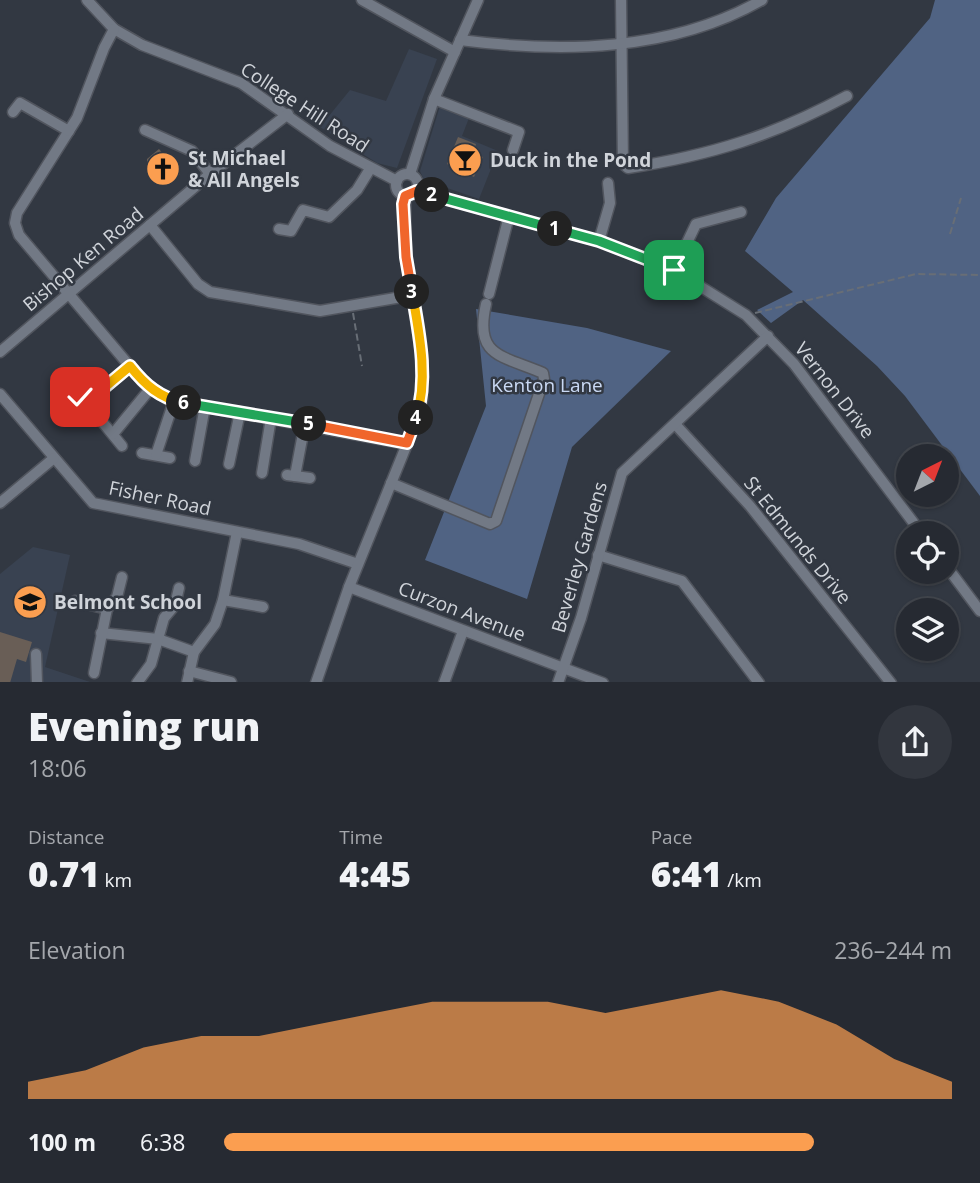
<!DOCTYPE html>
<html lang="en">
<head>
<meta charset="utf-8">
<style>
  :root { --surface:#262a32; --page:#32363e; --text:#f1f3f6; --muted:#a4a7ac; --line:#42464d; --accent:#fb9e50 }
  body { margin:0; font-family:"Open Sans",sans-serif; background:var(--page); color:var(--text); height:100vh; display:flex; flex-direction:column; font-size:26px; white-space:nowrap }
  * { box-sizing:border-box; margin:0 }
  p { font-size:23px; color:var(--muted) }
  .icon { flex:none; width:38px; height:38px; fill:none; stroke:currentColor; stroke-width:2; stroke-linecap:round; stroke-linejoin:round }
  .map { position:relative; height:682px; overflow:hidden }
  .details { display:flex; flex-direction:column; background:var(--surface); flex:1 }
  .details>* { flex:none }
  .needle { width:46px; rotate:42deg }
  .tools { position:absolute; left:896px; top:444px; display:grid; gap:14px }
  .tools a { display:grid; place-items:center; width:63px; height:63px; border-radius:50%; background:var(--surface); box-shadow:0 2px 5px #0004,0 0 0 2px var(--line); font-size:35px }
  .pin { position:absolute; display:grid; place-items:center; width:60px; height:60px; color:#fff; margin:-30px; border-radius:14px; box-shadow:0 4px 10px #0006 }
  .km { position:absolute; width:35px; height:35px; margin:-18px; border-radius:50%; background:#222; color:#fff; font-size:19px; line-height:35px; text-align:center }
  .round { display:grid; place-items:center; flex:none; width:74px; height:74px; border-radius:37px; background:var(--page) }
  .overview { display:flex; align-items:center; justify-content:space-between; height:119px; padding:0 28px }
  h1 { font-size:38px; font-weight:800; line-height:52px }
  .stats { display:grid; grid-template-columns:repeat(3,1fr); gap:10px; height:119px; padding:7px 28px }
  .stats div { display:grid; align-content:center }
  .stats b { font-size:35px; font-weight:800 }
  .stats small { font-size:19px; font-weight:400 }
  .stats p { font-size:19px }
  .chart { height:196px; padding:14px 28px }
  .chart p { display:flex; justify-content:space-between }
  .chart svg { width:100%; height:126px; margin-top:7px; fill:var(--accent); opacity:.7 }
  ul { padding:0 28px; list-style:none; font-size:23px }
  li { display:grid; grid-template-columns:112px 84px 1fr; align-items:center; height:52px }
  li i { height:18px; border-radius:9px; background:var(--accent) }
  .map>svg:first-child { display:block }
</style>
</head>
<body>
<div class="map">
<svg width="980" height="683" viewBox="0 0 980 683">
  <rect width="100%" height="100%" fill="#323842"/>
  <g fill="#394251">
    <polygon points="409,49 437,59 397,168 377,163 320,127 350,90 386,101"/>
    <polygon points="440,106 469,118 462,136 498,151 479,199 424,180 420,171"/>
    <polygon points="33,547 70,555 45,667 90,682 0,683 0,574"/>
  </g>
  <g fill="#506383">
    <polygon points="935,0 980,0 980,496 905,396 877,366 803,300 771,323 757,310 793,292 745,251 776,198 930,18"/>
    <polygon points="476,309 587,328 671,351 572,447 527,599 425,560 486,406"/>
  </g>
  <g fill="#695e56">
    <polygon points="458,137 476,144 473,153 483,157 474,177 447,164"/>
    <polygon points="159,149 180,174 168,185 147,164 147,159"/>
    <polygon points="0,632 32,642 26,662 17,659 10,683 0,683"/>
  </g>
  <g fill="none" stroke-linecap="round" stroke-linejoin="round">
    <g stroke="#51555e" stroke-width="13">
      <g id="minor">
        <polyline points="87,0 114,29 142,45 241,83 330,146 397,181"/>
        <polyline points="362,0 455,52"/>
        <path d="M 621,0 L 623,164 L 628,168 C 712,155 772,136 847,96"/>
        <polyline points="114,29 104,48 77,118 17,213 15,223 19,235 144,383 169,400 407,444"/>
        <path d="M 460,40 C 561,53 671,52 762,0"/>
        <polyline points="434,99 519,132 513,150"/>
        <polyline points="13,112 20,103 69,131"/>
        <polyline points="145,130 192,151 210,174"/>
        <circle cx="407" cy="185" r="11"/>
        <polyline points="410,174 434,99 478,0"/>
        <polyline points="417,191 599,241 674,270 746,315 794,364 922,534"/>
        <polyline points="150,225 198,284 210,292 320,311 413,295"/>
        <polyline points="279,229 291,231 303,210 329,217 357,190 370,169"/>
        <polyline points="599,241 610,203 608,183"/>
        <polyline points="674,270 696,224 741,212"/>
        <polyline points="489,294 509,216"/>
        <polyline points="0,352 210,174 288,114"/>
        <polyline points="0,394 93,503 299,544 358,564"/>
        <polyline points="86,403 129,366"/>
        <polyline points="104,424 122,446"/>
        <polyline points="675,424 750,506 891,683"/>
        <polyline points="113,434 150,389"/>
        <polyline points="142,453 170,458"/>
        <polyline points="156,455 174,401"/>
        <polyline points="195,461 205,406"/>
        <polyline points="229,464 240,412"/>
        <polyline points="262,473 271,418"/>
        <polyline points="287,475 310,478"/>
        <polyline points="295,476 305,423"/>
        <path d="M 391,483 L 490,524 L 496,521 L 544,379 L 543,373 C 501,355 474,357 486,304"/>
        <polyline points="0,503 54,458"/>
        <polyline points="598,555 682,581 759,683"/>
        <polyline points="947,567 980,611"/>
        <polyline points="349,587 603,683"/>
        <polyline points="223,600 263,607"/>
        <polyline points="75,601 107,609"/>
        <polyline points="101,633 158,639 194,652"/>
        <polyline points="36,654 37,683"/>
        <polyline points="189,671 231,682"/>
        <polyline points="94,673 107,609 117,597 122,577"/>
        <polyline points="137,683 151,664 164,618 175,605 179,588"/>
        <polyline points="187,683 194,652 215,624 223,600 237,532"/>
        <polyline points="316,683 349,587 407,444 422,400 421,351 406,257 405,196"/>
        <polyline points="444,683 463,631"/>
        <polyline points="558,683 581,618 622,473 768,336"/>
      </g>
    </g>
    <g stroke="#686e76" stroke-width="2" stroke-dasharray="7 3.5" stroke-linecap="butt">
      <polyline points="950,234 961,198"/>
      <polyline points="353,313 362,366"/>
      <polyline points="755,313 916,274 980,275"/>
    </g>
    <use href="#minor" stroke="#727985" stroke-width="10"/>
  </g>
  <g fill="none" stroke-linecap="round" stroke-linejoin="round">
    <g stroke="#fff" stroke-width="14">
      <polyline id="split-1" points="555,229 599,241 674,270"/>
    </g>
    <g stroke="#fff" stroke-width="14">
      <polyline id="split-2" points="432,195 555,229"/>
    </g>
    <g stroke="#fff" stroke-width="14">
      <polyline id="split-3" points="412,292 406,257 403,204 405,196 417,191 432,195"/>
    </g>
    <g stroke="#fff" stroke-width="14">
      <path id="split-4" d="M 412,292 C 419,332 429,379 416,418"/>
    </g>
    <g stroke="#fff" stroke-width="14">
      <polyline id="split-5" points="309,424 407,443 416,418"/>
    </g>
    <g stroke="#fff" stroke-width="14">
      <polyline id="split-6" points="184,403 309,424"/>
    </g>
    <g stroke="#fff" stroke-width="14">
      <path id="split-7" d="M 80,397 L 86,403 L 130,366 C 145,385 160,398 184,403"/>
    </g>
    <use href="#split-1" stroke="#22a559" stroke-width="9"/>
    <use href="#split-2" stroke="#22a559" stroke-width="9"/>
    <use href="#split-3" stroke="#f0652b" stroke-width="9"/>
    <use href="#split-4" stroke="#f5b400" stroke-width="9"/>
    <use href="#split-5" stroke="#f0652b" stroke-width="9"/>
    <use href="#split-6" stroke="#22a559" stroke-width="9"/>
    <use href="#split-7" stroke="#f5b400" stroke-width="9"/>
  </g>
  <defs>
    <g id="bar-disc" transform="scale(1.75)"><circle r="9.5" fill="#fb9e50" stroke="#323842"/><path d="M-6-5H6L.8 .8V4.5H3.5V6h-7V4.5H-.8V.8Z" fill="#111"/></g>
    <g id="church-disc" transform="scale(1.75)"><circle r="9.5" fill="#fb9e50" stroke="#323842"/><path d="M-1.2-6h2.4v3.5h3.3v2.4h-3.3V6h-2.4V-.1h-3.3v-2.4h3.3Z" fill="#111"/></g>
    <g id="school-disc" transform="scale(1.75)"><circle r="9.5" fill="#fb9e50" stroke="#323842"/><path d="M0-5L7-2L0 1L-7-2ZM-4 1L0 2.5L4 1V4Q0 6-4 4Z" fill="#111"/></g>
  </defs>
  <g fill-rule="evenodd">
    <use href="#bar-disc" x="465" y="160"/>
    <use href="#church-disc" x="163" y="169"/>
    <use href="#school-disc" x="30" y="602"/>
  </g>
  <g text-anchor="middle" stroke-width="5" stroke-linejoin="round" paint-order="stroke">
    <g font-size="19" fill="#d0d4da" stroke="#323842">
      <text transform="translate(305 107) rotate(33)" y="7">College Hill Road</text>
      <text transform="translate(83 259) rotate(-40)" y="7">Bishop Ken Road</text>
      <text transform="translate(835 390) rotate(52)" y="7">Vernon Drive</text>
      <text transform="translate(160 498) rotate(12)" y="7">Fisher Road</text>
      <text transform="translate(798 540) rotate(51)" y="7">St Edmunds Drive</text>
      <text transform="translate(579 557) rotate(-74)" y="7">Beverley Gardens</text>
      <text transform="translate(462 611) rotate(21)" y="7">Curzon Avenue</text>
    </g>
    <g font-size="19" font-weight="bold" fill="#d0d4da" stroke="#323842" text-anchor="start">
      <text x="188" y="165">St Michael<tspan x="188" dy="22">&amp; All Angels</tspan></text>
      <text x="490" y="167">Duck in the Pond</text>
      <text x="54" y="609">Belmont School</text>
    </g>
    <g font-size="19" fill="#cad9f4" stroke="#323842">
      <text x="547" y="392">Kenton Lane</text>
    </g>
  </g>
</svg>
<div class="tools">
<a><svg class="needle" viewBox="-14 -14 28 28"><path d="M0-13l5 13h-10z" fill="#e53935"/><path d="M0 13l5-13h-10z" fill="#a4a7ac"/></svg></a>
<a><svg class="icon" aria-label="locate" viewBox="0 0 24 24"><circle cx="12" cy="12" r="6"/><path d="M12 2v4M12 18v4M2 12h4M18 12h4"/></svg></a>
<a><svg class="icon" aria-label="layers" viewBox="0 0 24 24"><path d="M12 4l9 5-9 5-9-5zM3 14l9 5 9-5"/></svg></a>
</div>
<div class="pin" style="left:674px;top:270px;background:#1e9e55"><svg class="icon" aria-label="arrive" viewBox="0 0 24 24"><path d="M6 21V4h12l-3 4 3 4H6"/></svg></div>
<div class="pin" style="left:80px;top:397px;background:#d93025"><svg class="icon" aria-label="check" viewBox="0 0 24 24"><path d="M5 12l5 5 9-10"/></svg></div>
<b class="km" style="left:555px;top:229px">1</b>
<b class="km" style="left:432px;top:195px">2</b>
<b class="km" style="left:412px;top:292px">3</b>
<b class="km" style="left:416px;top:418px">4</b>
<b class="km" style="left:309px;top:424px">5</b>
<b class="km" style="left:184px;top:403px">6</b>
</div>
<section class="details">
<div class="overview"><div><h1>Evening run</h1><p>18:06</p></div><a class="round"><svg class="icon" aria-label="share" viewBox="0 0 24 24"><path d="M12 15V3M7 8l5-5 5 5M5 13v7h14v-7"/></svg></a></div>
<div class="stats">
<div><p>Distance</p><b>0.71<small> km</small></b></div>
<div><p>Time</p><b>4:45</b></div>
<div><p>Pace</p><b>6:41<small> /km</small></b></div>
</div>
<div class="chart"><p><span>Elevation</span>236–244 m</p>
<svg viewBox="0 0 160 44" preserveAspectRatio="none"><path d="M0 44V38L10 34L20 26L30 22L40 22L50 18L60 14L70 10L80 10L90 10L100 14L110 10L120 6L130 10L140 18L150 30L160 38V44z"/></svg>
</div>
<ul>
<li><b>100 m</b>6:38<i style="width:81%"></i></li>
</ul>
</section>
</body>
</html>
